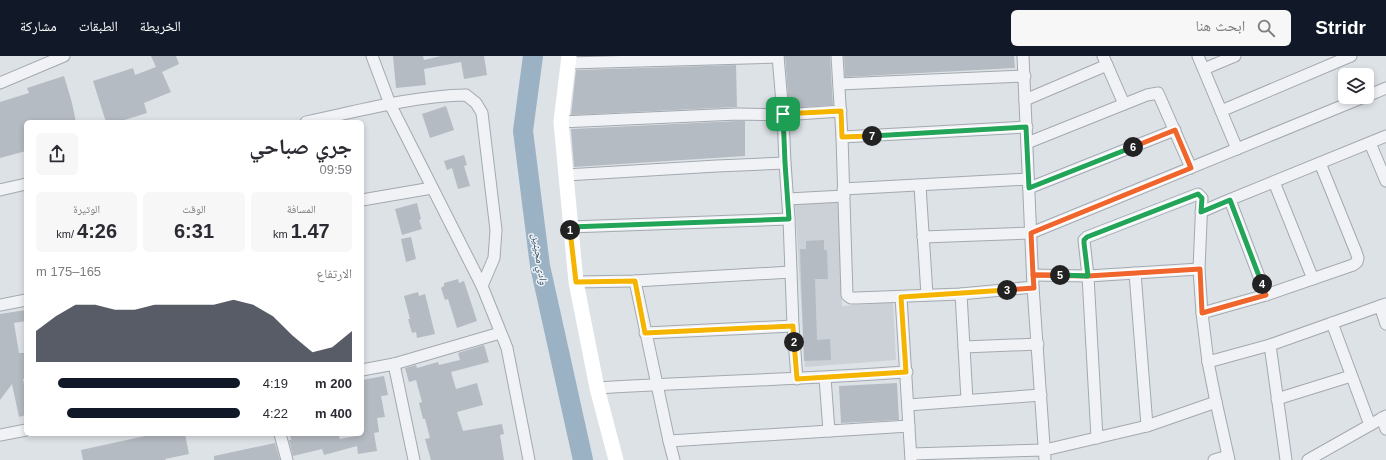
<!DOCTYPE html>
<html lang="ar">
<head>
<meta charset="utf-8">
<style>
  :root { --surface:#fff; --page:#f7f7f7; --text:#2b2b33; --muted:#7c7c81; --accent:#111827 }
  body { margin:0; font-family:Helvetica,"Noto Naskh Arabic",sans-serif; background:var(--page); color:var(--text); direction:rtl; height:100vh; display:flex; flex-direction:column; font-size:15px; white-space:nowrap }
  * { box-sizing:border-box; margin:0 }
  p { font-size:13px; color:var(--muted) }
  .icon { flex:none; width:22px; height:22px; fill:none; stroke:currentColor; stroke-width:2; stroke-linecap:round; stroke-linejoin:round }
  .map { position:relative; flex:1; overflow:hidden; direction:ltr }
  .side { position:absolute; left:24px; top:64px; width:340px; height:316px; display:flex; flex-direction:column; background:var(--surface); border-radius:6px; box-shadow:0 2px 6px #0003; direction:rtl }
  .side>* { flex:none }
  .controls { position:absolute; left:1338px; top:12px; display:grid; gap:8px }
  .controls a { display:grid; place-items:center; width:36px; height:36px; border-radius:6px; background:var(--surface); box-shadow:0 2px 6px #0003; font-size:20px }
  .pin { position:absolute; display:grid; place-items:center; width:34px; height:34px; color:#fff; margin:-17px; border-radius:8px; box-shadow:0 2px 6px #0006 }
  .km { position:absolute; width:20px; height:20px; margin:-10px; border-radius:50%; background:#222; color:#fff; font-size:11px; line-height:20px; text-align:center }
  .round { display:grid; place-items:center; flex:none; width:42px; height:42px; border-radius:6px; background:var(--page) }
  .overview { display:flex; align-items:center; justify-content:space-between; height:68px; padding:0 12px }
  h1 { font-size:22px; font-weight:700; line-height:30px }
  .figures { display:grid; grid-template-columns:repeat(3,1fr); gap:6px; height:68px; padding:4px 12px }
  .figures div { display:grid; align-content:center; border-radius:6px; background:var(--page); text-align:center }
  .figures b { font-size:20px; font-weight:700 }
  .figures small { font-size:11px; font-weight:400 }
  .figures p { font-size:11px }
  .chart { height:112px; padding:8px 12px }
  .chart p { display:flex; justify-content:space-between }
  .chart svg { width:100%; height:72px; margin-top:4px; fill:var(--accent); opacity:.7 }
  ul { padding:0 12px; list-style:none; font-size:13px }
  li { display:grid; grid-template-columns:64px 48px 1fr; align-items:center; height:30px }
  li i { height:10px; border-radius:5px; background:var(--accent) }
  header { display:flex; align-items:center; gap:24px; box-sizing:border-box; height:56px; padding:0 20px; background:var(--accent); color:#fff }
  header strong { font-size:19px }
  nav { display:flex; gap:22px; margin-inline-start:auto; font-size:14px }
  .search { width:280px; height:36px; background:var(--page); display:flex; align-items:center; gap:10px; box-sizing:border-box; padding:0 14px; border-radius:6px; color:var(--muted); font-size:15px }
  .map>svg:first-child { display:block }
</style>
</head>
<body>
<header>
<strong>Stridr</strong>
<div class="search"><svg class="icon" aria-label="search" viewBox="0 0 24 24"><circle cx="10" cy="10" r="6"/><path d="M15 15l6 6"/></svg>ابحث هنا</div>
<nav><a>الخريطة</a><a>الطبقات</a><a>مشاركة</a></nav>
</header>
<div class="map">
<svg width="1386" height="404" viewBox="0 0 1386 404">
  <rect width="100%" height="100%" fill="#dde2e6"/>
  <polygon fill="#ccd1d8" points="839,143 842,250 893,246 896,304 805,311 795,146"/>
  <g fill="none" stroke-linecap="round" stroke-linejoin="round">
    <polyline stroke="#9ab2c4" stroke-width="20" points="533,0 523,75 540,210 583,404"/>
  </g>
  <g fill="#b5bbc2">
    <polygon points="151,0 176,0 179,8 162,16 171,36 144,47 147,57 118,66 106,66 93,25 133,12 135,19 156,11"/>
    <polygon points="393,0 423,0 424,4 441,0 484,0 487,19 464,23 461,6 424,13 426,29 396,32"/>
    <polygon points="785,0 830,0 833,49 789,52"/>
    <polygon points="844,0 1014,0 1015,12 845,21"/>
    <polygon points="736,9 737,51 571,59 576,14"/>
    <polygon points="64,20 72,47 76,66 26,66 26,95 0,102 0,46 29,37 27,32"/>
    <polygon points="446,50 454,74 430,82 422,58"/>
    <polygon points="737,65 745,65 745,100 574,111 571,73"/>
    <polygon points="464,99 467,109 464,110 470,130 458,133 452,112 447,114 444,105"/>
    <polygon points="417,147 421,163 419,164 422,173 402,179 395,153"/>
    <polygon points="411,181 416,203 406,206 401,183"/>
    <polygon points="824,184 824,194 827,194 828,223 815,223 817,284 830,283 831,304 804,305 800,193 806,193 806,185"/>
    <polygon points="458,223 459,227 464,225 477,265 457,272 448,243 445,244 441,232 444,230 444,227"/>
    <polygon points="418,236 419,240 425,238 435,278 417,282 416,276 412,277 408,263 410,263 404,240"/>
    <polygon points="26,254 26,265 14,267 19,297 26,297 26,323 23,323 26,339 26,359 19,361 12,328 0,344 0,258"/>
    <polygon points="484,289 489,306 451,316 456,333 477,327 483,349 457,356 463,375 502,368 504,378 500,379 504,404 431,404 425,383 430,382 425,363 423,363 419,347 422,346 416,324 409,326 405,312 416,309 417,312 438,306 439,309 460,304 458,297"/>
    <polygon points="384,320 388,339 381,340 385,361 377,362 379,376 374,377 377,395 358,398 357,390 324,399 322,393 293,400 289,384 291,384 290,378 338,378 340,383 362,379 362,324"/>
    <polygon points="897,327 899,364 841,367 839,330"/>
    <polygon points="144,378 185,378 189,398 165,403 166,404 83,404 81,394 145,380"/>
    <polygon points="275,387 280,404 214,404 214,400"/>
  </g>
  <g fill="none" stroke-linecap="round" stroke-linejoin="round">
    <g stroke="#a3a9b0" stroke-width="13">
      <g id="street">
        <polyline points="372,0 390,48 482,230 507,292 529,404"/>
        <polyline points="778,0 783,59 785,107 789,163 793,270 797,323"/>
        <polyline points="837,0 842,81 847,239 851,242 856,242 961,238 1033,231"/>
        <polyline points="1023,0 1033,231 1045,404"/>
        <polyline points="1103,0 1124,48"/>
        <polyline points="1198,0 1237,93"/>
        <polyline points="569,7 778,1"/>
        <polyline points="1204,13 1235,0"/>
        <polyline points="0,27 64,0"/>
        <polyline points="839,28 1025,20"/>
        <polyline points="1367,40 1386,32"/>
        <polyline points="1025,44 1107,9"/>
        <polyline points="1221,55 1351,0"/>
        <path d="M 306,66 C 359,55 412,40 466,39 L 476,47 L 482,57 L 496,174 L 494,202 L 482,230"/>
        <polyline points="561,66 737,58 783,59 841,55"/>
        <polyline points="842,81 1027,71"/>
        <polyline points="1027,87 1147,39 1158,37 1191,112"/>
        <polyline points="1370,87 1386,125"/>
        <polyline points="566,119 717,110 785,107"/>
        <polyline points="1274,126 1313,223"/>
        <polyline points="920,130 927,239"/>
        <polyline points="1029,132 1175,74"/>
        <polyline points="843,133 1028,123"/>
        <polyline points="0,134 26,128"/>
        <polyline points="788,143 844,140"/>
        <polyline points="362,144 432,132"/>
        <polyline points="1230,144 1266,239"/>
        <polyline points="1201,156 1224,146 1386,80"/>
        <polyline points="570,171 789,163"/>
        <polyline points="923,181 1031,177 1364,41"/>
        <polyline points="1135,217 1147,370"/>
        <polyline points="1033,219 1088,220 1199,213"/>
        <polyline points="635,225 669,385 674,404"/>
        <polyline points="576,226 635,225 791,216"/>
        <polyline points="961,238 967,344"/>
        <polyline points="901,241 911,404"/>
        <polyline points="0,249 26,244"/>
        <polyline points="1380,250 1386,268"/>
        <polyline points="1202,257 1266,239 1353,209 1357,206 1358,202 1356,196 1320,107"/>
        <polyline points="1332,267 1370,369"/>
        <polyline points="645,277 793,270"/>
        <polyline points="1270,289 1286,404"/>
        <polyline points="964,291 1038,288"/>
        <polyline points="1208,306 1270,289 1386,248"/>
        <polyline points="394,308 414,404"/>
        <polyline points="362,314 394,308 500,277"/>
        <polyline points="825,322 829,375"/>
        <path d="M 597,332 C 700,326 803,323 907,316"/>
        <polyline points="1277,343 1351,320"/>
        <polyline points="908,349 1041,339"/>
        <polyline points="1382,362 1386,373"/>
        <polyline points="280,378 287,404"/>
        <polyline points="0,379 26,374"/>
        <polyline points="1097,382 1088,220 1084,184 1087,181 1198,138 1202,142 1199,213 1202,257 1208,306 1216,346 1229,404"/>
        <polyline points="669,385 909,370"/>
        <polyline points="911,398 1045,394 1147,370 1216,346"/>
        <polyline points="1214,404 1228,400"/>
        <polyline points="1308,404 1386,360"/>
      </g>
    </g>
    <use href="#street" stroke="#f0f2f5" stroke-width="11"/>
    <polyline stroke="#fff" stroke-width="15" points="569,0 561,66 576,226 597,332 616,404"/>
  </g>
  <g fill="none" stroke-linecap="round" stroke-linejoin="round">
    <g stroke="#fff" stroke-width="8">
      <polyline id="split-1" points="570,174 570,171 789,163 785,107 783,58"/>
    </g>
    <g stroke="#fff" stroke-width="8">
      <polyline id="split-2" points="570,174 576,226 635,225 645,277 793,270 794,286"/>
    </g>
    <g stroke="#fff" stroke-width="8">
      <polyline id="split-3" points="794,286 797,323 906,316 901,241 1007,234"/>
    </g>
    <g stroke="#fff" stroke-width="8">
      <polyline id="split-4" points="1007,234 1034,232 1033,219 1088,220 1200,213 1202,257 1266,239 1262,228"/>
    </g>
    <g stroke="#fff" stroke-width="8">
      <polyline id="split-5" points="1060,219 1088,220 1084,187 1084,184 1087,181 1198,138 1202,142 1201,156 1230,144 1262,228"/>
    </g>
    <g stroke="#fff" stroke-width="8">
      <polyline id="split-6" points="1060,219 1033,219 1031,177 1191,112 1175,74 1133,91"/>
    </g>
    <g stroke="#fff" stroke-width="8">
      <polyline id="split-7" points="872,80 1026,71 1029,132 1133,91"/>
    </g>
    <g stroke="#fff" stroke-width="8">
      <polyline id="split-8" points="783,58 841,55 842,81 872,80"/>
    </g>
    <use href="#split-1" stroke="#22a559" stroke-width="5"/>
    <use href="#split-2" stroke="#f5b400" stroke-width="5"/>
    <use href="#split-3" stroke="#f5b400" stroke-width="5"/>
    <use href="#split-4" stroke="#f0652b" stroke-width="5"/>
    <use href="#split-5" stroke="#22a559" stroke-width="5"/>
    <use href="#split-6" stroke="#f0652b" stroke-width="5"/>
    <use href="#split-7" stroke="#22a559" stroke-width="5"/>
    <use href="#split-8" stroke="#f5b400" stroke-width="5"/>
  </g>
  <g text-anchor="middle" stroke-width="3" stroke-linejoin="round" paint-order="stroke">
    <g font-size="11" font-style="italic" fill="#35526c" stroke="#edf0f4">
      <text transform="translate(540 203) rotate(81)" y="4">وادي مجينين</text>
    </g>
  </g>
</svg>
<div class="controls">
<a><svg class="icon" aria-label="layers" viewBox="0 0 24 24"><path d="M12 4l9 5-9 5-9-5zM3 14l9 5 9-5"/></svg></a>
</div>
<div class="pin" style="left:783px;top:58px;background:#1e9e55"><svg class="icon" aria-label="arrive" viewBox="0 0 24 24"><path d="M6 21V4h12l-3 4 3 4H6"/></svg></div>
<b class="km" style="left:570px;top:174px">1</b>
<b class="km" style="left:794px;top:286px">2</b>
<b class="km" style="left:1007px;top:234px">3</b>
<b class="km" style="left:1262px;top:228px">4</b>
<b class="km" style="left:1060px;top:219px">5</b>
<b class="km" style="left:1133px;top:91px">6</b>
<b class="km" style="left:872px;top:80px">7</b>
<section class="side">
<div class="overview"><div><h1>جري صباحي</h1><p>09:59</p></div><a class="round"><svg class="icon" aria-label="share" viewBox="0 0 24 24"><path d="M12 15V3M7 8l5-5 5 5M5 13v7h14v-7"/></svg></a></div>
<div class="figures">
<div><p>المسافة</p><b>1.47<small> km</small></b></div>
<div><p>الوقت</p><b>6:31</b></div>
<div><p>الوتيرة</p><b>4:26<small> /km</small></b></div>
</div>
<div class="chart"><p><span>الارتفاع</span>165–175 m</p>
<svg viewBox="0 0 160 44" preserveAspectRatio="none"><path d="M0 44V25L10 16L20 9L30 9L40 12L50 12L60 9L70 9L80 9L90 9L100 6L110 9L120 16L130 28L140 38L150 35L160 25V44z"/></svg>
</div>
<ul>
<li><b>200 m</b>4:19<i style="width:89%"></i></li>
<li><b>400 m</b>4:22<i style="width:85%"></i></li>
</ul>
</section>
</div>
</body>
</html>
